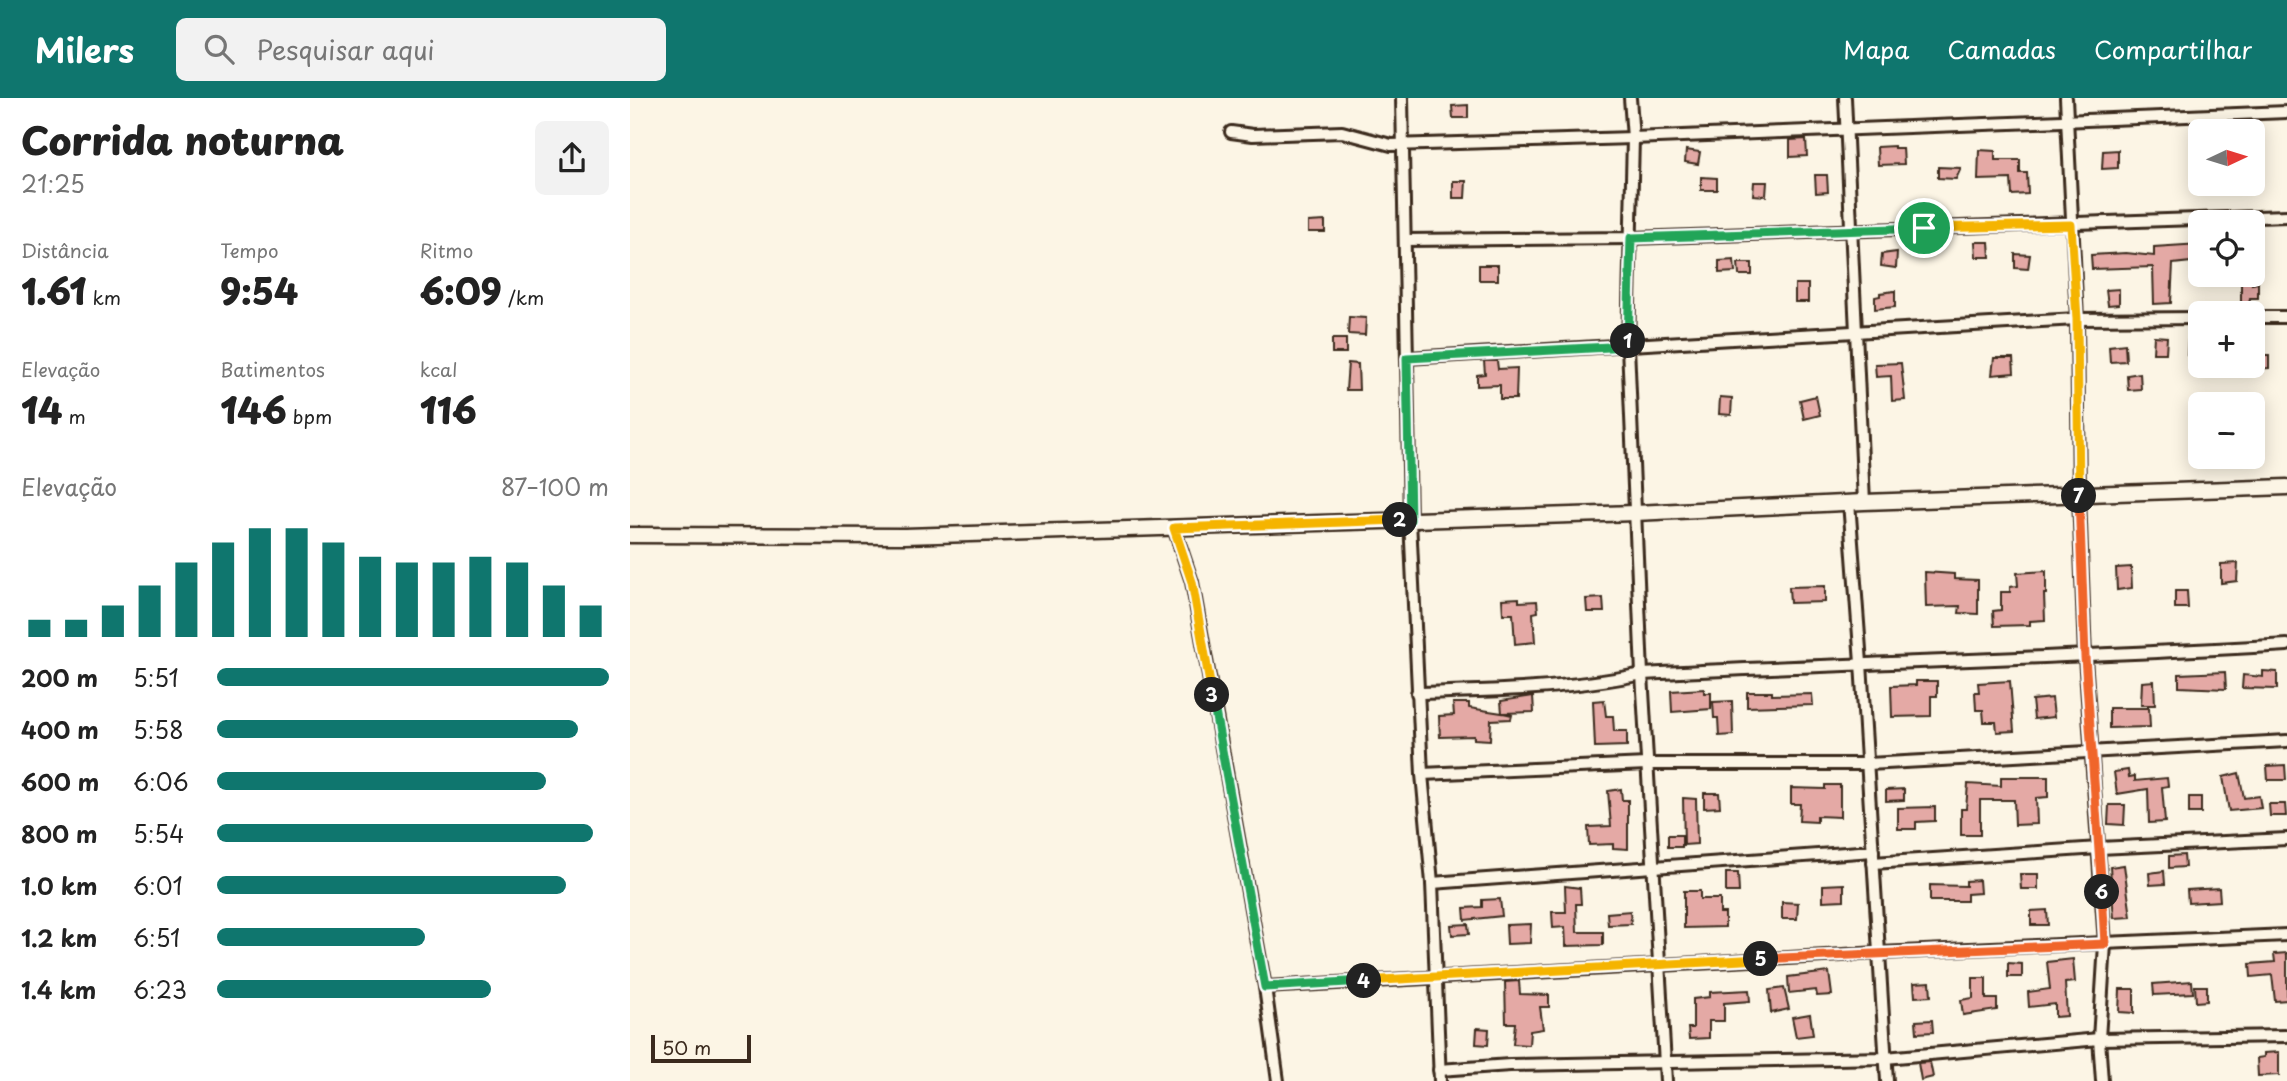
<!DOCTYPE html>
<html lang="pt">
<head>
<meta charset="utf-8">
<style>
  :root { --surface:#fff; --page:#f2f2f2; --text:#222; --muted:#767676; --accent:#0f766e }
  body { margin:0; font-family:"Playpen Sans",sans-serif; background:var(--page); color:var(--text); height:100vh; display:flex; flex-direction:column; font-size:26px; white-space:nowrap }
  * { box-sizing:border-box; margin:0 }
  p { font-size:23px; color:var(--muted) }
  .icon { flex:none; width:38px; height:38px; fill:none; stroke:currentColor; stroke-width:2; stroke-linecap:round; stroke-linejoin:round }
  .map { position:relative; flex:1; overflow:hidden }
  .sheet { display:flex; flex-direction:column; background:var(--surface); width:630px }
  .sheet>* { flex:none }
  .needle { width:46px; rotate:86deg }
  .tools { position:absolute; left:1558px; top:21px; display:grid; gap:14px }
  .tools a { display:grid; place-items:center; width:77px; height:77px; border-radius:10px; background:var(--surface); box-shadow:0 4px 18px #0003; font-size:35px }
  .scale { position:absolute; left:21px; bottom:18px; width:100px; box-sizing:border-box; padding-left:7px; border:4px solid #3b2a1e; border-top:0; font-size:19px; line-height:24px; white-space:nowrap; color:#3b2a1e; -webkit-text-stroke:5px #fcf5e5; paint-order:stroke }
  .pin { position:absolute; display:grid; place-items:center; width:60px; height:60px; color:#fff; margin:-30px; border:4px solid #fff; border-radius:50%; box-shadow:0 2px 7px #0007 }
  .km { position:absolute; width:35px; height:35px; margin:-18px; border-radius:50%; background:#222; color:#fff; font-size:19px; line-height:35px; text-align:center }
  .round { display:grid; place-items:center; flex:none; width:74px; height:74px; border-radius:10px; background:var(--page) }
  .headline { display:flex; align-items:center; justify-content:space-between; height:119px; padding:0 21px }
  h1 { font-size:38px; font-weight:800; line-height:52px }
  .stats { display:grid; grid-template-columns:repeat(3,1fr); gap:10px; height:119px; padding:7px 21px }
  .stats div { display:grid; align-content:center }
  .stats b { font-size:35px; font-weight:800 }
  .stats small { font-size:19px; font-weight:400 }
  .stats p { font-size:19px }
  .chart { height:196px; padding:14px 21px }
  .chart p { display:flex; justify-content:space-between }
  .chart svg { width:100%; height:126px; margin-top:7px; stroke:var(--accent); stroke-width:6 }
  ul { padding:0 21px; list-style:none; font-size:23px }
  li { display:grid; grid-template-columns:112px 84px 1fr; align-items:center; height:52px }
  li i { height:18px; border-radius:9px; background:var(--accent) }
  header { display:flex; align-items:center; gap:42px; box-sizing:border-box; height:98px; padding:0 35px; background:var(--accent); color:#fff }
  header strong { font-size:33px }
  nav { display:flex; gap:38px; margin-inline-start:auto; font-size:24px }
  .search { width:490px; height:63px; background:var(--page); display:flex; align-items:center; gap:18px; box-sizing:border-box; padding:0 24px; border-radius:10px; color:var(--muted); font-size:26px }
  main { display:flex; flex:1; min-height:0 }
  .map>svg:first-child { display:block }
</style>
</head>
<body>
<header>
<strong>Milers</strong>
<div class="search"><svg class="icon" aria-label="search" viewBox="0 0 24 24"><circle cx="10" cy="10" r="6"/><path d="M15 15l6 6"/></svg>Pesquisar aqui</div>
<nav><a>Mapa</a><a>Camadas</a><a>Compartilhar</a></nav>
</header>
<main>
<section class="sheet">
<div class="headline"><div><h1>Corrida noturna</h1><p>21:25</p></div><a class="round"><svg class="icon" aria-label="share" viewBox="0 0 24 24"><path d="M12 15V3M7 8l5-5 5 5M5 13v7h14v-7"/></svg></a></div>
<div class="stats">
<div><p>Distância</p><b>1.61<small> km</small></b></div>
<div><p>Tempo</p><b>9:54</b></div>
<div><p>Ritmo</p><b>6:09<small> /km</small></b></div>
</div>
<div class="stats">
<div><p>Elevação</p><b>14<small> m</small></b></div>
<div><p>Batimentos</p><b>146<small> bpm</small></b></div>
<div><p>kcal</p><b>116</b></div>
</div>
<div class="chart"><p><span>Elevação</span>87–100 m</p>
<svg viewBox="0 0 160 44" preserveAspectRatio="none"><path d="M5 44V38M15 44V38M25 44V33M35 44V26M45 44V18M55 44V11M65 44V6M75 44V6M85 44V11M95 44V16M105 44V18M115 44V18M125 44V16M135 44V18M145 44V26M155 44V33"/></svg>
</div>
<ul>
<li><b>200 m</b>5:51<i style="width:100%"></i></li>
<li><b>400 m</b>5:58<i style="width:92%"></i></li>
<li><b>600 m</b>6:06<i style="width:84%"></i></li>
<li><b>800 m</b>5:54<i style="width:96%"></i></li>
<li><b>1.0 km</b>6:01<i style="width:89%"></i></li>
<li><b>1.2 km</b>6:51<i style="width:53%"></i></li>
<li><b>1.4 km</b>6:23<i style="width:70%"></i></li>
</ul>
</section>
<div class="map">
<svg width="1657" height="983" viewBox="0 0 1657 983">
  <rect width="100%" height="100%" fill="#fcf5e5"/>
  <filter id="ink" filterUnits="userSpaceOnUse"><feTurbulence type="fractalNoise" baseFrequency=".0143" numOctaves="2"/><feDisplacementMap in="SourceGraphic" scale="14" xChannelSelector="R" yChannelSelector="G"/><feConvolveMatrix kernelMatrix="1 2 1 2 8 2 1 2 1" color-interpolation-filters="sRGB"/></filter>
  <g filter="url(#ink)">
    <g fill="#e4a9a5" stroke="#3b2a1e" stroke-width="2">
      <polygon points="838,7 838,20 823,20 822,8"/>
      <polygon points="1176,41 1177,58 1160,59 1160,42"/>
      <polygon points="1264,48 1264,50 1273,50 1274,66 1248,67 1247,49"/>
      <polygon points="1056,52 1070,54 1068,66 1055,64"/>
      <polygon points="1349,52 1365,53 1365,62 1390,62 1390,75 1397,75 1398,96 1382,97 1381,81 1348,82"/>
      <polygon points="1488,52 1488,70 1472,71 1473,53"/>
      <polygon points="1308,69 1331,70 1326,81 1308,80"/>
      <polygon points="1185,77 1197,77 1198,94 1186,95"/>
      <polygon points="1071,79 1087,80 1087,92 1071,92"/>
      <polygon points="823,83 836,83 835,100 823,100"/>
      <polygon points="1124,84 1137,84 1136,98 1123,97"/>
      <polygon points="695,123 695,134 678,134 678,124"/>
      <polygon points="1345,144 1359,144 1360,159 1346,159"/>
      <polygon points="1570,146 1570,163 1543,166 1541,205 1524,206 1523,169 1462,171 1461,157 1496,155 1524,158 1524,149"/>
      <polygon points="1267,154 1266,170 1251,168 1252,156"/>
      <polygon points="1385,156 1400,157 1398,171 1385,170"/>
      <polygon points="1104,162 1105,174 1089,175 1089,163"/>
      <polygon points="1108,165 1122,165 1122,177 1109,177"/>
      <rect x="849" y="167" width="19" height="15"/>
      <polygon points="1623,179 1622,186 1628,185 1628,200 1620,200 1618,212 1611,214 1611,180"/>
      <rect x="1165" y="186" width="13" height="18"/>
      <polygon points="1489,191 1489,206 1478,207 1476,192"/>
      <polygon points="1265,193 1265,209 1245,211 1245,199 1250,198 1250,195"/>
      <polygon points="719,219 736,220 735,237 718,236"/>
      <polygon points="1524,238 1537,239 1536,255 1523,255"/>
      <rect x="702" y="241" width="14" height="14"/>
      <polygon points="1558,241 1570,241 1570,258 1557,257"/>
      <polygon points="1495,246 1496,263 1480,264 1479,248"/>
      <polygon points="1622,257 1639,257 1639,270 1622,271"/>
      <polygon points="1364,260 1383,260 1384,275 1362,277"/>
      <polygon points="854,263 867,263 868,271 887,270 886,301 870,301 870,287 847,288 847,277 855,276"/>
      <polygon points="718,265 728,266 729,292 716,292"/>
      <polygon points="1271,265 1275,302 1262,303 1261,278 1246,279 1245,266"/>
      <polygon points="1510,275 1511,291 1498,292 1497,277"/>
      <polygon points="1186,298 1190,317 1174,321 1170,302"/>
      <polygon points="1090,299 1102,300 1101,317 1089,316"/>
      <polygon points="1608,465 1607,483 1591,485 1591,466"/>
      <polygon points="1501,469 1502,490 1487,492 1486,470"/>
      <polygon points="1416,473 1416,496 1414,496 1415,522 1400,523 1400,527 1364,528 1363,513 1371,512 1371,494 1380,494 1380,489 1388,488 1387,475"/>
      <polygon points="1295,474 1324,476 1324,481 1348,482 1348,516 1329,515 1330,508 1296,509"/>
      <polygon points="1195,488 1195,504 1160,505 1159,489"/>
      <polygon points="1545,493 1557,493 1558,510 1545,510"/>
      <polygon points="889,500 889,504 907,503 908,514 903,515 905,544 885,546 883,516 873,516 872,501"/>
      <polygon points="973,500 974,514 957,514 956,501"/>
      <polygon points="1633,573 1647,574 1647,591 1612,590 1613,577 1633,579"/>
      <polygon points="1595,574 1596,591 1549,589 1549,576"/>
      <polygon points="1286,583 1307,583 1307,598 1301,598 1301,618 1262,619 1261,588 1286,587"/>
      <polygon points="1380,583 1384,633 1367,634 1366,624 1354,624 1353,612 1346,612 1345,594 1349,594 1348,585"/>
      <polygon points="1524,583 1525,607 1511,607 1512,584"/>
      <polygon points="1074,591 1074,595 1081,595 1081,611 1042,614 1041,593"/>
      <polygon points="1117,594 1142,594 1142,597 1182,596 1183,607 1117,609"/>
      <polygon points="903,598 904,614 873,615 882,617 881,621 861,622 860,642 844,641 844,638 810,639 809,618 824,617 823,605 839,605 839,610 872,615 871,603"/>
      <polygon points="1422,600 1424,619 1404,621 1402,602"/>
      <polygon points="974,602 976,618 983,618 984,633 997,633 997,648 965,649 963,603"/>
      <polygon points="1102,603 1103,637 1089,638 1088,620 1084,620 1083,604"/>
      <polygon points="1479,610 1519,610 1520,629 1479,630"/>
      <polygon points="1655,667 1656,682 1638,682 1637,668"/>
      <polygon points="1498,672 1499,679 1505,678 1505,683 1537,680 1538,688 1532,689 1535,724 1519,725 1518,691 1487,696 1484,674"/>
      <polygon points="1609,675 1614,700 1629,698 1631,710 1599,713 1593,679"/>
      <polygon points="1371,679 1418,679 1418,699 1406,700 1407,726 1385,727 1384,702 1350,702 1350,737 1331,737 1331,711 1336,711 1338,686 1371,688"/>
      <polygon points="1195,687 1210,687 1210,719 1187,718 1187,724 1169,723 1170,706 1161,706 1161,690 1195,691"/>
      <polygon points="991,691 992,702 998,702 998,751 983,750 983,746 959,747 958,729 981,728 978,693"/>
      <polygon points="1274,691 1274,702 1256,703 1256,692"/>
      <polygon points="1074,695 1089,695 1090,709 1074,710"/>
      <rect x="1559" y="699" width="12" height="16"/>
      <polygon points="1053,700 1066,701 1067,746 1054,747"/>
      <polygon points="1639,706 1655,706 1656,718 1640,718"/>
      <polygon points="1479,707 1495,707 1494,727 1478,726"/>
      <polygon points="1305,709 1305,723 1286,724 1286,731 1268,731 1268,710"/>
      <rect x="1038" y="737" width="14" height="12"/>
      <polygon points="1554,757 1555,769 1539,770 1539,758"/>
      <polygon points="1494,767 1501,819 1484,820 1480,769"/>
      <polygon points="1534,773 1535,786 1520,787 1519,775"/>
      <polygon points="1096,775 1108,775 1109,794 1096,794"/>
      <polygon points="1390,776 1408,776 1408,791 1391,791"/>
      <polygon points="1349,782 1350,795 1337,796 1337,803 1300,803 1300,787 1336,788 1336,783"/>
      <polygon points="1214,786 1214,802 1193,803 1193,787"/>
      <polygon points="935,788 950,790 951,806 946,806 947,834 973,834 973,847 936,848 935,829 923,830 922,814 936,814"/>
      <polygon points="1589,790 1590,803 1558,805 1557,792"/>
      <polygon points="1054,793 1070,793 1070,801 1090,801 1090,815 1095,815 1095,829 1054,830"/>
      <polygon points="870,801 872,818 835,822 834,810 852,809 852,802"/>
      <polygon points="1152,804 1168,805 1167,821 1152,821"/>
      <polygon points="1417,812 1418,827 1401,827 1401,813"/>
      <polygon points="1000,813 1001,826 978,827 977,815"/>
      <polygon points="838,826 839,836 822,837 821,827"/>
      <polygon points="901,826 900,845 877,846 876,827"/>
      <polygon points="1657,855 1657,902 1645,903 1642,877 1621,879 1620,866 1645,864 1644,856"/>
      <polygon points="1443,861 1445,884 1435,885 1437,918 1425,919 1425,906 1399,909 1398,894 1420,891 1417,864"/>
      <polygon points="1378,865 1392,866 1392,879 1378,879"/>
      <polygon points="1199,874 1202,897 1187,898 1186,892 1159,895 1158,879"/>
      <polygon points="1343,880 1356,880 1356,901 1367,901 1367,912 1333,917 1331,902 1343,900"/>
      <polygon points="889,883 890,896 919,897 919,909 910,909 913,931 900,933 899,947 883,946 885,925 876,925 875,884"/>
      <polygon points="1562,883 1563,895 1524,897 1523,886"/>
      <polygon points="1300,884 1301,898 1285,899 1284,885"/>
      <polygon points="1565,888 1577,888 1577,903 1566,904"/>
      <polygon points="1154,890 1159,911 1141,915 1139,892"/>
      <polygon points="1490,891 1504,891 1504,915 1489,914"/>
      <polygon points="1119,892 1120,903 1094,905 1094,923 1079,923 1079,940 1059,941 1058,930 1063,930 1063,901 1080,899 1080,894"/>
      <polygon points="1180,916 1183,937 1166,939 1162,919"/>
      <polygon points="1302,922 1303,934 1287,935 1286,923"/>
      <polygon points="847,930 859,931 858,947 846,946"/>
      <polygon points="1649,954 1649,977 1628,978 1627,960 1634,959 1634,955"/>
      <polygon points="1300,964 1303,979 1291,982 1288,965"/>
    </g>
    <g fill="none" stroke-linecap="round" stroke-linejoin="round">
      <g stroke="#3b2a1e" stroke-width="16">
        <g id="minor">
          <polyline points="772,0 780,422 792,676 802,785 810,983"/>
          <polyline points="1000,0 1003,40 998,248 1012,576 1036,983"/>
          <polyline points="1215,0 1234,404"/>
          <polyline points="1436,0 1447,221 1449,398 1455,559 1475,846 1469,941 1472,983"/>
          <polyline points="601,34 623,37 712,34 761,47 1003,40 1657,14"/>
          <polyline points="775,142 1001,140 1657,118"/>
          <polyline points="1622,219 1657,219"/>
          <polyline points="777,260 1447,221 1570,220"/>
          <polyline points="1219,404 1231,565 1257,983"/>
          <polyline points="544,430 562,484 635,889 1249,855 1657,837"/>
          <path d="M 787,595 C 860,593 941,591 1012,576 C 1227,565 1442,560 1657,547"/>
          <polyline points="792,676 1017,666 1238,666 1657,643"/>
          <polyline points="1243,765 1469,750 1657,741"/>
          <polyline points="802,785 1243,753"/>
          <polyline points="635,889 648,983"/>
          <polyline points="809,972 880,967 1255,960 1469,941 1657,938"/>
        </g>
      </g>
      <g stroke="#3b2a1e" stroke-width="19">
        <polyline id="tertiary" points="0,437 275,438 1005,415 1234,404 1657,389"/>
      </g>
      <use href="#minor" stroke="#fcf5e5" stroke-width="10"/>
      <use href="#tertiary" stroke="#fcf5e5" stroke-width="14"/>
    </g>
  </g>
  <g fill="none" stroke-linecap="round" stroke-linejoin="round" filter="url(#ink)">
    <g stroke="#fff" stroke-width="14">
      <polyline id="split-1" points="998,243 1001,140 1294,130"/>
    </g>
    <g stroke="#fff" stroke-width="14">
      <polyline id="split-2" points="770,422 780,422 777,260 998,248 998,243"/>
    </g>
    <g stroke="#fff" stroke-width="14">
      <polyline id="split-3" points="582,597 562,484 544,430 770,422"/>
    </g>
    <g stroke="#fff" stroke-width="14">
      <polyline id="split-4" points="582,597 635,889 734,883"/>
    </g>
    <g stroke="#fff" stroke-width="14">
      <polyline id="split-5" points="734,883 1131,861"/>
    </g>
    <g stroke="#fff" stroke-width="14">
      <polyline id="split-6" points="1131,861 1475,846 1472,794"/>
    </g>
    <g stroke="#fff" stroke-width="14">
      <polyline id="split-7" points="1449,398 1455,559 1472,794"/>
    </g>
    <g stroke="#fff" stroke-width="14">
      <polyline id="split-8" points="1294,130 1441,127 1447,221 1449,398"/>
    </g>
    <use href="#split-1" stroke="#22a559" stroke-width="9"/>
    <use href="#split-2" stroke="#22a559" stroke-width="9"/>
    <use href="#split-3" stroke="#f5b400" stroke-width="9"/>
    <use href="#split-4" stroke="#22a559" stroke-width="9"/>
    <use href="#split-5" stroke="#f5b400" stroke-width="9"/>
    <use href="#split-6" stroke="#f0652b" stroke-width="9"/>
    <use href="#split-7" stroke="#f0652b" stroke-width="9"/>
    <use href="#split-8" stroke="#f5b400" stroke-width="9"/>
  </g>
</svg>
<div class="tools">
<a><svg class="needle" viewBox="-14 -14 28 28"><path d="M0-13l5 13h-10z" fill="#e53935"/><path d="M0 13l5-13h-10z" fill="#767676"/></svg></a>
<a><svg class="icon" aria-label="locate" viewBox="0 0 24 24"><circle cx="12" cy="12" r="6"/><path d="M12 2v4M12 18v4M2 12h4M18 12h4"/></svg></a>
<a>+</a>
<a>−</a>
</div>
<div class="scale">50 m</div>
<div class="pin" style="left:1294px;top:130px;background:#1e9e55"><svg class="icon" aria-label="arrive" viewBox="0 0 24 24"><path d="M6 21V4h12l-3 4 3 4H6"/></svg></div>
<b class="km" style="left:998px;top:243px">1</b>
<b class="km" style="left:770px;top:422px">2</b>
<b class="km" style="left:582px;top:597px">3</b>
<b class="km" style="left:734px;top:883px">4</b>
<b class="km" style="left:1131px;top:861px">5</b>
<b class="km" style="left:1472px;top:794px">6</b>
<b class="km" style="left:1449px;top:398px">7</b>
</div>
</main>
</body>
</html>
